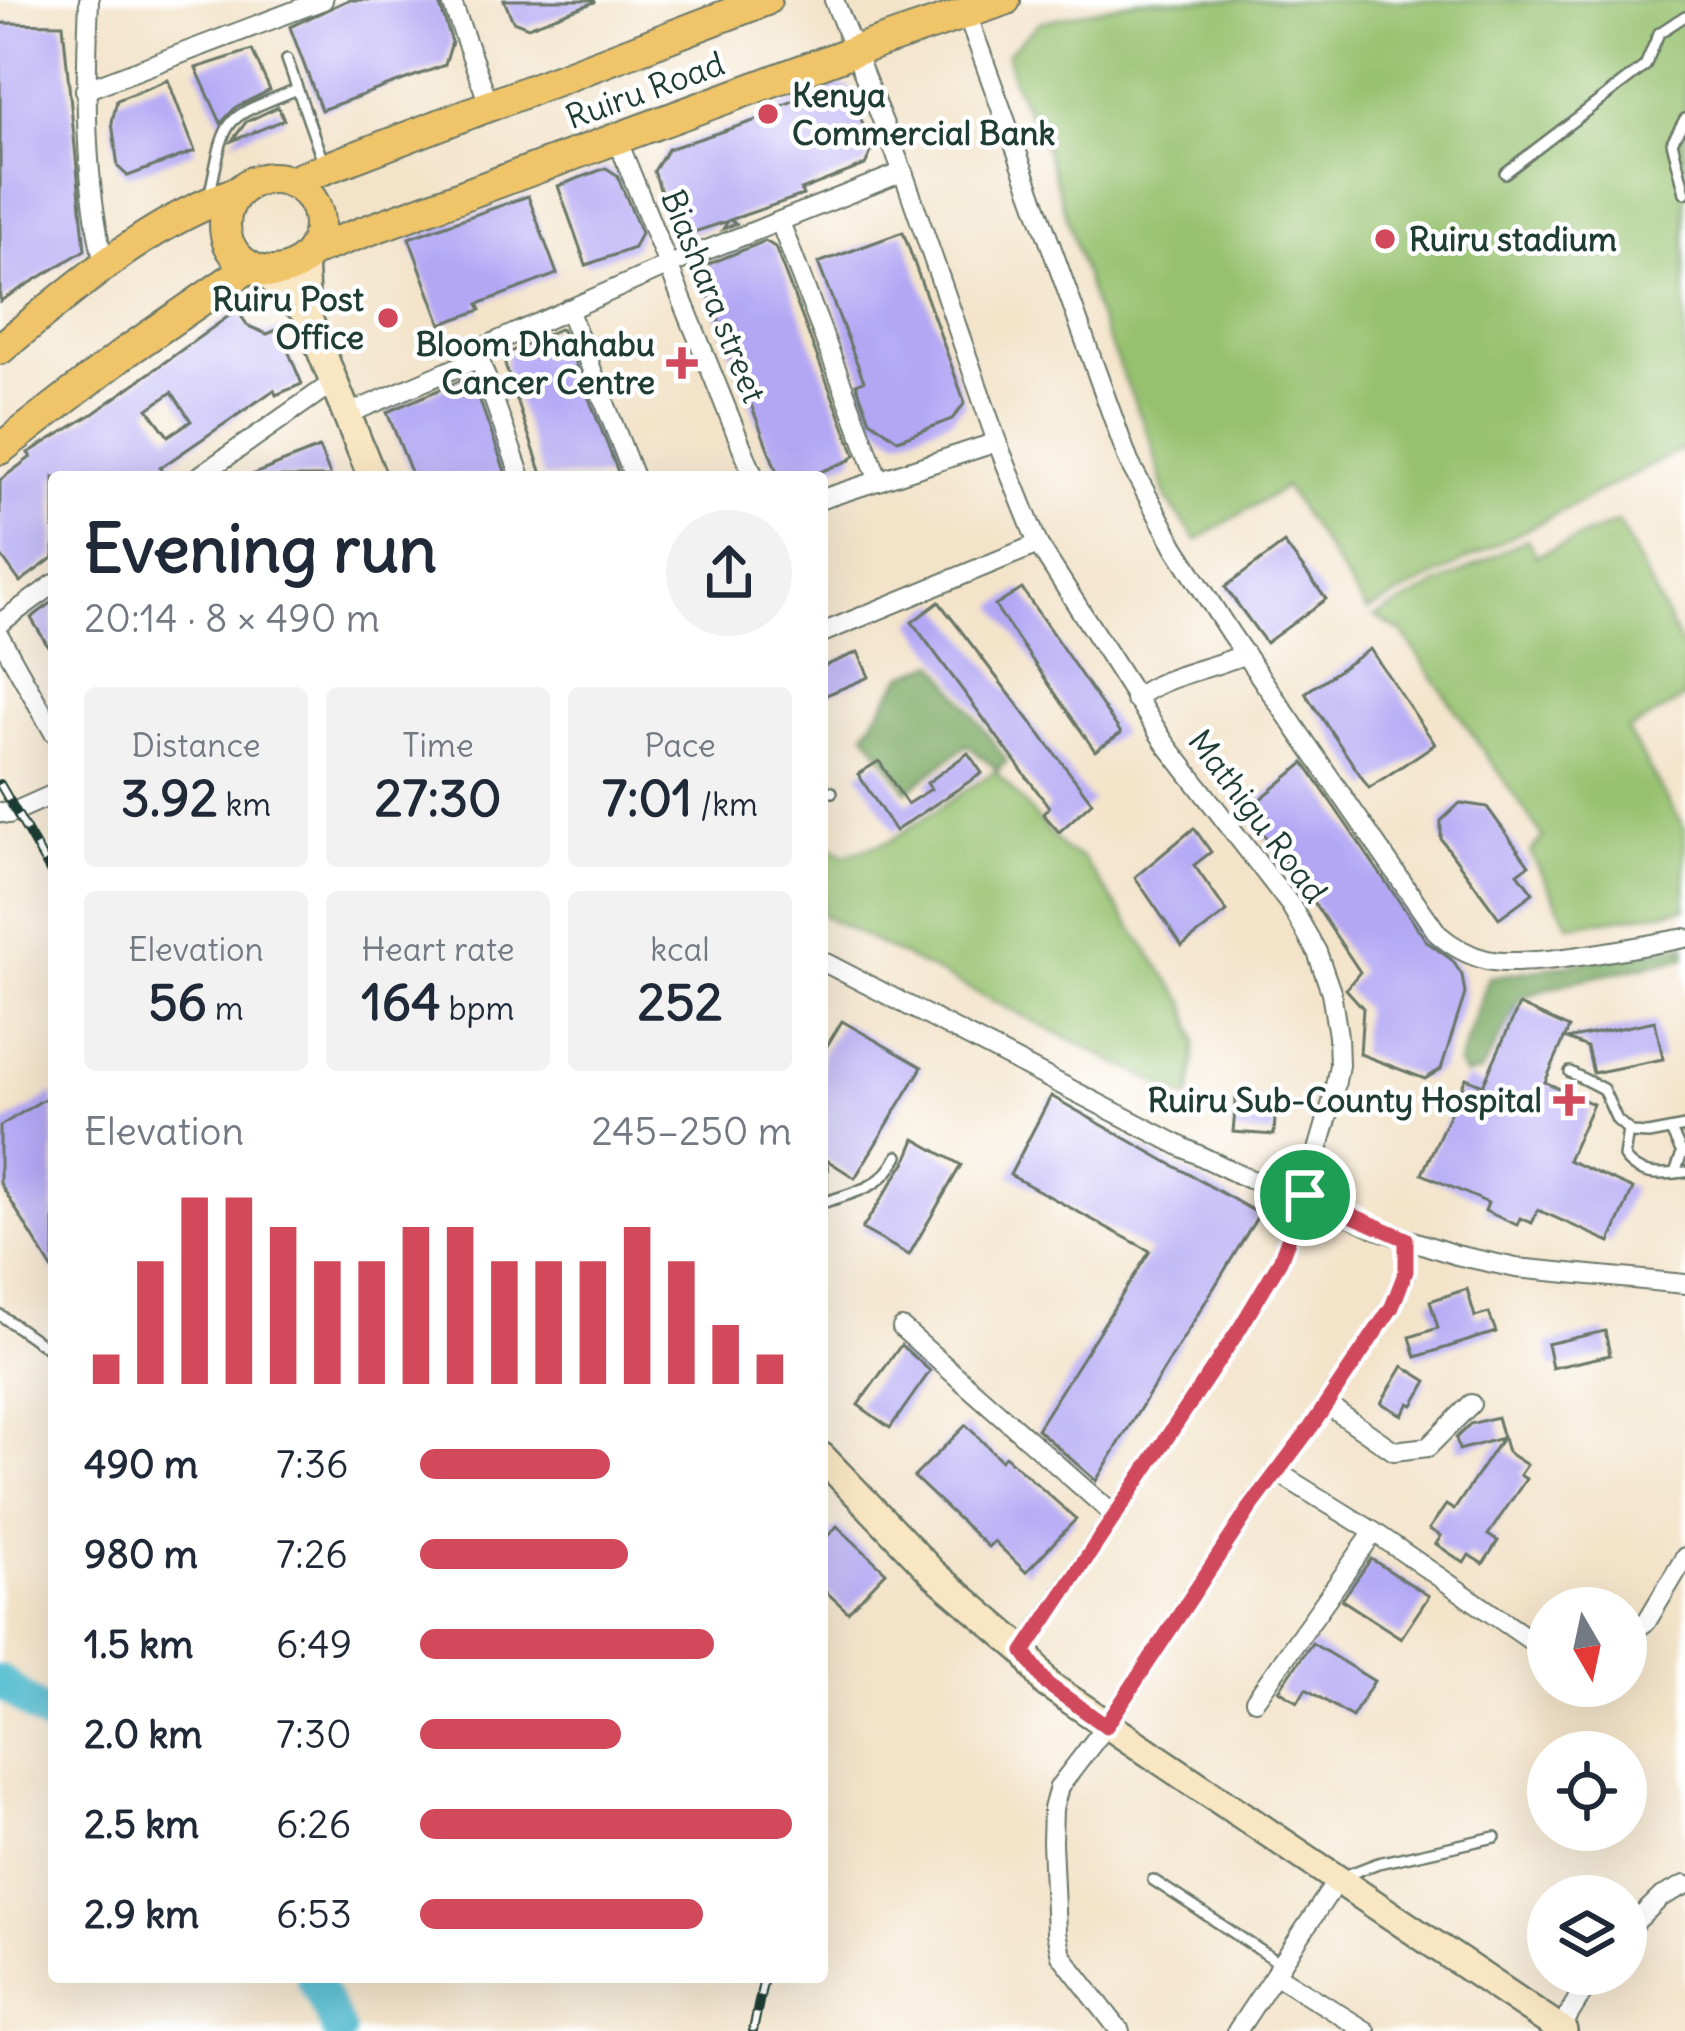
<!DOCTYPE html>
<html lang="en">
<head>
<meta charset="utf-8">
<style>
  :root { --surface:#fff; --page:#f2f2f3; --text:#1f2937; --muted:#747a83; --accent:#d1495b }
  body { margin:0; font-family:Delius,sans-serif; background:var(--page); color:var(--text); height:100vh; display:flex; flex-direction:column; font-size:45px; white-space:nowrap }
  * { box-sizing:border-box; margin:0 }
  p { font-size:39px; color:var(--muted) }
  .icon { flex:none; width:66px; height:66px; fill:none; stroke:currentColor; stroke-width:2; stroke-linecap:round; stroke-linejoin:round }
  .map { position:relative; flex:1; overflow:hidden }
  .panel { position:absolute; left:48px; top:471px; width:780px; height:1512px; display:flex; flex-direction:column; background:var(--surface); border-radius:12px; box-shadow:0 12px 48px #0002 }
  .panel>* { flex:none }
  .needle { width:78px; rotate:171deg }
  .tools { position:absolute; left:1527px; top:1587px; display:grid; gap:24px }
  .tools a { display:grid; place-items:center; width:120px; height:120px; border-radius:50%; background:var(--surface); box-shadow:0 12px 48px #0002; font-size:60px }
  .pin { position:absolute; display:grid; place-items:center; width:102px; height:102px; color:#fff; margin:-51px; border:6px solid #fff; border-radius:50%; box-shadow:0 3px 12px #0007 }
  .round { display:grid; place-items:center; flex:none; width:126px; height:126px; border-radius:63px; background:var(--page) }
  .summary { display:flex; align-items:center; justify-content:space-between; height:204px; padding:0 36px }
  h1 { font-size:66px; font-weight:700; line-height:90px }
  .metrics { display:grid; grid-template-columns:repeat(3,1fr); gap:18px; height:204px; padding:12px 36px }
  .metrics div { display:grid; align-content:center; border-radius:12px; background:var(--page); text-align:center }
  .metrics b { font-size:51px; font-weight:700 }
  .metrics small { font-size:33px; font-weight:400 }
  .metrics p { font-size:33px }
  .chart { height:336px; padding:24px 36px }
  .chart p { display:flex; justify-content:space-between }
  .chart svg { width:100%; height:216px; margin-top:12px; stroke:var(--accent); stroke-width:6 }
  ul { padding:0 36px; list-style:none; font-size:39px }
  li { display:grid; grid-template-columns:192px 144px 1fr; align-items:center; height:90px }
  li i { height:30px; border-radius:15px; background:var(--accent) }
  .map>svg:first-child { display:block }
</style>
</head>
<body>
<div class="map">
<svg width="1685" height="2031" viewBox="0 0 1685 2031">
  <rect width="100%" height="100%" fill="#fff"/>
  <filter id="ink" filterUnits="userSpaceOnUse"><feTurbulence type="fractalNoise" baseFrequency=".00833" numOctaves="2"/><feDisplacementMap in="SourceGraphic" scale="24" xChannelSelector="R" yChannelSelector="G"/><feConvolveMatrix kernelMatrix="1 2 1 2 8 2 1 2 1" color-interpolation-filters="sRGB"/></filter>
  <filter id="wash" filterUnits="userSpaceOnUse"><feTurbulence type="fractalNoise" baseFrequency=".004" numOctaves="4" result="noise"/><feDisplacementMap in="SourceGraphic" scale="48" xChannelSelector="R" yChannelSelector="G"/><feGaussianBlur stdDeviation="2.7" result="paint"/><feColorMatrix in="noise" values="0 0 0 0 0 0 0 0 0 0 0 0 0 0 0 0 0 1.4 0 .05"/><feComposite in="paint" operator="in"/></filter>
  <g filter="url(#wash)">
    <rect width="100%" height="100%" fill="#f3e3c9"/>
    <g fill="#96c16e" stroke="#5a7f51" stroke-width="3">
      <polygon points="1139,0 1685,0 1685,448 1367,611 1285,487 1197,540 1167,500 1151,441 1095,309 1047,153 1013,81 1007,54 1040,22"/>
      <polygon points="1618,522 1685,653 1685,698 1627,731 1685,829 1685,909 1569,925 1530,852 1543,837 1402,632 1375,617 1527,539 1536,556"/>
      <polygon points="995,771 1065,850 1082,858 1186,1004 1196,1041 1191,1094 1187,1098 822,915 822,842 845,855 890,841"/>
    </g>
    <g fill="#78a761" stroke="#4c724a" stroke-width="3">
      <polygon points="936,663 1007,761 998,770 967,745 907,791 865,732 903,675"/>
      <polygon points="1685,945 1685,958 1575,981 1522,997 1481,1072 1465,1075 1458,1065 1489,977"/>
    </g>
    <g fill="none" stroke-linecap="round" stroke-linejoin="round">
      <g stroke="#55bed2" stroke-width="33">
        <polyline points="0,1681 54,1722"/>
        <polyline points="312,1977 339,2031"/>
      </g>
    </g>
    <g id="blocks">
      <g fill="#b3a7f4" fill-rule="evenodd">
        <polygon points="348,0 438,0 452,42 445,65 321,110 290,27"/>
        <polygon points="504,0 594,0 595,2 528,27 513,21"/>
        <polygon points="0,23 63,24 85,250 0,301"/>
        <polygon points="252,50 270,90 236,107 221,123 196,68"/>
        <polygon points="168,80 195,151 128,176 118,167 112,122 117,100"/>
        <polygon points="834,85 849,86 872,150 865,165 801,190 803,195 730,220 736,224 723,229 728,221 694,232 671,223 654,171 668,149 775,114 773,109"/>
        <polygon points="278,107 284,120 232,141 246,122"/>
        <polygon points="606,168 617,175 641,233 634,248 586,265 558,186"/>
        <polygon points="528,196 557,274 478,304 481,310 441,324 409,238"/>
        <polygon points="903,232 965,403 952,419 898,440 870,420 856,384 864,381 818,263"/>
        <polygon points="765,241 775,247 855,455 850,460 808,477 777,472 700,272 704,266"/>
        <path d="M 237,310 L 248,326 L 267,334 L 279,329 L 302,384 L 276,395 L 274,390 L 160,468 L 162,472 L 155,477 L 54,477 L 54,557 L 20,582 L 0,554 L 0,480 L 31,457 L 28,453 L 94,413 ZM 172,392 L 191,421 L 168,436 L 148,409 Z"/>
        <polygon points="559,329 562,330 620,477 543,477 505,365 508,353"/>
        <polygon points="471,376 507,477 413,477 387,412"/>
        <polygon points="319,448 331,477 249,477 249,476"/>
        <polygon points="1284,543 1326,599 1266,643 1225,587"/>
        <polygon points="1022,589 1121,733 1095,751 995,606"/>
        <polygon points="54,601 54,656 31,618"/>
        <polygon points="939,602 1092,802 1059,832 1043,814 1049,807 912,622"/>
        <polygon points="1370,649 1435,744 1369,788 1305,693"/>
        <polygon points="858,652 869,677 822,697 822,667"/>
        <polygon points="968,753 982,773 895,831 858,774 879,761 907,804 931,789 927,783"/>
        <polygon points="1304,763 1427,942 1452,960 1462,975 1465,994 1441,1069 1425,1079 1360,1054 1363,1008 1346,989 1360,972 1286,861 1284,862 1261,831 1273,823 1257,802"/>
        <polygon points="1460,803 1487,807 1529,865 1518,873 1533,893 1499,918 1441,839 1441,821"/>
        <polygon points="1194,828 1211,852 1194,865 1227,912 1182,946 1135,877"/>
        <polygon points="1519,1005 1569,1028 1545,1082 1593,1104 1568,1160 1633,1189 1610,1242 1538,1210 1532,1223 1520,1218 1517,1225 1485,1211 1488,1203 1422,1174 1466,1078 1483,1085"/>
        <polygon points="842,1021 922,1067 855,1178 822,1157 822,1054"/>
        <polygon points="1655,1021 1663,1059 1593,1073 1587,1047 1567,1039"/>
        <polygon points="54,1093 54,1272 0,1183 0,1126"/>
        <polygon points="1051,1096 1259,1214 1096,1481 1037,1429 1150,1251 1010,1175"/>
        <polygon points="1236,1098 1276,1101 1274,1135 1233,1132"/>
        <polygon points="915,1139 961,1165 909,1255 862,1229 906,1161"/>
        <polygon points="1467,1289 1475,1317 1489,1313 1496,1332 1416,1357 1410,1337 1438,1328 1430,1301"/>
        <polygon points="1605,1331 1610,1355 1552,1368 1547,1344"/>
        <polygon points="901,1345 930,1371 890,1428 858,1405"/>
        <polygon points="1403,1366 1427,1381 1413,1405 1409,1403 1402,1415 1381,1403"/>
        <polygon points="1497,1417 1507,1452 1527,1465 1520,1475 1526,1479 1488,1535 1498,1541 1483,1564 1469,1555 1464,1563 1436,1544 1441,1536 1429,1529 1446,1505 1454,1510 1502,1438 1459,1450 1456,1438 1470,1424"/>
        <polygon points="966,1425 1001,1460 1005,1456 1076,1519 1026,1572 994,1541 988,1547 914,1477"/>
        <polygon points="837,1526 886,1572 848,1612 822,1588 822,1542"/>
        <polygon points="1371,1559 1429,1596 1401,1638 1342,1600"/>
        <polygon points="1312,1643 1374,1681 1352,1717 1306,1689 1298,1702 1279,1690"/>
      </g>
    </g>
  </g>
  <g filter="url(#ink)">
    <use href="#blocks" fill-opacity="0" stroke="#697768" stroke-width="3"/>
    <g fill="none" stroke-linecap="round" stroke-linejoin="round">
      <g stroke="#697768" stroke-width="14">
        <g id="lane">
          <polyline points="287,59 323,162"/>
          <polyline points="1685,119 1672,142 1685,193"/>
          <polyline points="1505,173 1645,66 1659,33 1685,16"/>
          <path d="M 210,193 C 227,112 221,121 297,89"/>
          <polyline points="822,789 832,792"/>
          <polyline points="1570,1072 1603,1089 1617,1120 1632,1133 1648,1134 1685,1127"/>
          <path d="M 1628,1130 L 1624,1157 C 1639,1178 1661,1175 1685,1172"/>
          <polyline points="1671,1131 1682,1153 1675,1173"/>
          <polyline points="822,1197 822,1166"/>
          <path d="M 822,1203 C 854,1192 882,1189 898,1156"/>
          <polyline points="0,1315 54,1353"/>
          <polyline points="1344,1876 1378,1863 1495,1837"/>
          <polyline points="1153,1880 1281,1964"/>
        </g>
      </g>
      <g stroke="#697768" stroke-width="22">
        <g id="street">
          <path d="M 89,0 C 85,90 84,176 104,264"/>
          <polyline points="451,0 489,104"/>
          <polyline points="834,0 903,172 997,442 1038,544 1165,743 1291,906 1317,952 1331,992 1338,1036 1339,1065 1332,1102 1305,1195 1280,1261 1240,1328 1024,1651"/>
          <path d="M 967,14 L 1129,462 L 1175,547 L 1230,633 L 1438,934 C 1453,947 1467,955 1487,960 C 1525,969 1642,946 1685,938"/>
          <polyline points="85,90 323,0"/>
          <polyline points="617,139 754,477"/>
          <polyline points="780,222 879,481"/>
          <polyline points="568,309 634,477"/>
          <polyline points="479,358 521,477"/>
          <polyline points="348,414 479,358 484,347 669,265 903,172"/>
          <polyline points="198,477 335,381"/>
          <polyline points="822,499 997,442"/>
          <polyline points="0,623 54,584"/>
          <polyline points="822,633 1038,544"/>
          <polyline points="0,637 54,733"/>
          <path d="M 1135,699 C 1163,675 1209,670 1245,654"/>
          <polyline points="0,812 9,814 54,794"/>
          <polyline points="822,961 1184,1148 1249,1179 1305,1195 1379,1230 1456,1255 1516,1268 1685,1284"/>
          <polyline points="902,1328 1115,1516"/>
          <polyline points="1326,1404 1394,1451 1428,1447 1471,1404"/>
          <polyline points="1374,1532 1536,1644 1548,1647"/>
          <polyline points="1626,1636 1647,1621 1685,1557"/>
          <polyline points="1255,1700 1374,1532 1277,1472"/>
          <polyline points="1626,1931 1661,1897 1685,1885"/>
          <polyline points="1275,1974 1366,2031"/>
          <polyline points="1560,2029 1594,1974"/>
          <polyline points="1120,2031 1061,1955 1056,1933 1052,1842 1053,1809 1059,1787 1106,1726 1250,1508 1311,1427 1392,1307 1406,1271 1406,1239"/>
          <polyline points="1237,2031 1338,1879"/>
        </g>
      </g>
      <g stroke="#697768" stroke-width="32">
        <g id="secondary">
          <polyline points="303,261 306,313"/>
          <polyline points="265,272 306,313 372,477"/>
          <polyline points="822,1457 934,1574 1024,1651 1047,1684 1563,2031"/>
        </g>
      </g>
      <g stroke="#697768" stroke-width="34">
        <g id="primary">
          <circle cx="272" cy="225" r="47"/>
          <polyline points="290,182 766,0"/>
          <polyline points="312,251 854,51 1005,0"/>
          <path d="M 0,349 C 75,288 147,222 240,191"/>
          <polyline points="0,449 126,352 249,267"/>
        </g>
      </g>
      <use href="#lane" stroke="#fff" stroke-width="9"/>
      <use href="#street" stroke="#fff" stroke-width="18"/>
      <use href="#secondary" stroke="#f9e7c3" stroke-width="27"/>
      <use href="#primary" stroke="#f0c469" stroke-width="30"/>
      <g stroke="#1f3d34" stroke-width="10">
        <g id="rail">
          <polyline points="0,784 54,878"/>
          <polyline points="753,2031 764,1977"/>
        </g>
      </g>
      <use href="#rail" stroke="#fff" stroke-width="6" stroke-dasharray="18" stroke-linecap="butt"/>
    </g>
  </g>
  <g fill="none" stroke-linecap="round" stroke-linejoin="round" filter="url(#ink)">
    <g stroke="#fff" stroke-width="24">
      <polygon id="route" points="1305,1195 1406,1239 1406,1271 1392,1307 1311,1427 1250,1508 1106,1726 1047,1684 1024,1652 1240,1328 1280,1261"/>
    </g>
    <use href="#route" stroke="#d1495b" stroke-width="15"/>
  </g>
  <g fill="#d1495b" stroke="#fff" stroke-width="4.5">
    <circle cx="768" cy="114" r="12"/>
    <circle cx="1385" cy="239" r="12"/>
    <circle cx="388" cy="318" r="12"/>
    <path d="M676 345h12v12h12v12h-12v12h-12v-12h-12v-12h12z"/>
    <path d="M1563 1082h12v12h12v12h-12v12h-12v-12h-12v-12h12z"/>
  </g>
  <g text-anchor="middle" stroke-width="9" stroke-linejoin="round" paint-order="stroke">
    <g font-size="33" fill="#1f3d34" stroke="#fff">
      <text transform="translate(645 90) rotate(-20)" y="12">Ruiru Road</text>
      <text transform="translate(714 296) rotate(68)" y="12">Biashara street</text>
      <text transform="translate(1258 816) rotate(53)" y="12">Mathigu Road</text>
    </g>
    <g font-size="33" font-weight="bold" fill="#1f3d34" stroke="#fff" text-anchor="end">
      <text x="792" y="107" text-anchor="start">Kenya<tspan x="792" dy="38">Commercial Bank</tspan></text>
      <text x="1409" y="251" text-anchor="start">Ruiru stadium</text>
      <text x="364" y="311">Ruiru Post<tspan x="364" dy="38">Office</tspan></text>
      <text x="655" y="356">Bloom Dhahabu<tspan x="655" dy="38">Cancer Centre</tspan></text>
      <text x="1542" y="1112">Ruiru Sub-County Hospital</text>
    </g>
  </g>
</svg>
<div class="tools">
<a><svg class="needle" viewBox="-14 -14 28 28"><path d="M0-13l5 13h-10z" fill="#e53935"/><path d="M0 13l5-13h-10z" fill="#747a83"/></svg></a>
<a><svg class="icon" aria-label="locate" viewBox="0 0 24 24"><circle cx="12" cy="12" r="6"/><path d="M12 2v4M12 18v4M2 12h4M18 12h4"/></svg></a>
<a><svg class="icon" aria-label="layers" viewBox="0 0 24 24"><path d="M12 4l9 5-9 5-9-5zM3 14l9 5 9-5"/></svg></a>
</div>
<div class="pin" style="left:1305px;top:1195px;background:#1e9e55"><svg class="icon" aria-label="arrive" viewBox="0 0 24 24"><path d="M6 21V4h12l-3 4 3 4H6"/></svg></div>
<section class="panel">
<div class="summary"><div><h1>Evening run</h1><p>20:14 · 8 × 490 m</p></div><a class="round"><svg class="icon" aria-label="share" viewBox="0 0 24 24"><path d="M12 15V3M7 8l5-5 5 5M5 13v7h14v-7"/></svg></a></div>
<div class="metrics">
<div><p>Distance</p><b>3.92<small> km</small></b></div>
<div><p>Time</p><b>27:30</b></div>
<div><p>Pace</p><b>7:01<small> /km</small></b></div>
</div>
<div class="metrics">
<div><p>Elevation</p><b>56<small> m</small></b></div>
<div><p>Heart rate</p><b>164<small> bpm</small></b></div>
<div><p>kcal</p><b>252</b></div>
</div>
<div class="chart"><p><span>Elevation</span>245–250 m</p>
<svg viewBox="0 0 160 44" preserveAspectRatio="none"><path d="M5 44V38M15 44V19M25 44V6M35 44V6M45 44V12M55 44V19M65 44V19M75 44V12M85 44V12M95 44V19M105 44V19M115 44V19M125 44V12M135 44V19M145 44V32M155 44V38"/></svg>
</div>
<ul>
<li><b>490 m</b>7:36<i style="width:51%"></i></li>
<li><b>980 m</b>7:26<i style="width:56%"></i></li>
<li><b>1.5 km</b>6:49<i style="width:79%"></i></li>
<li><b>2.0 km</b>7:30<i style="width:54%"></i></li>
<li><b>2.5 km</b>6:26<i style="width:100%"></i></li>
<li><b>2.9 km</b>6:53<i style="width:76%"></i></li>
</ul>
</section>
</div>
</body>
</html>
